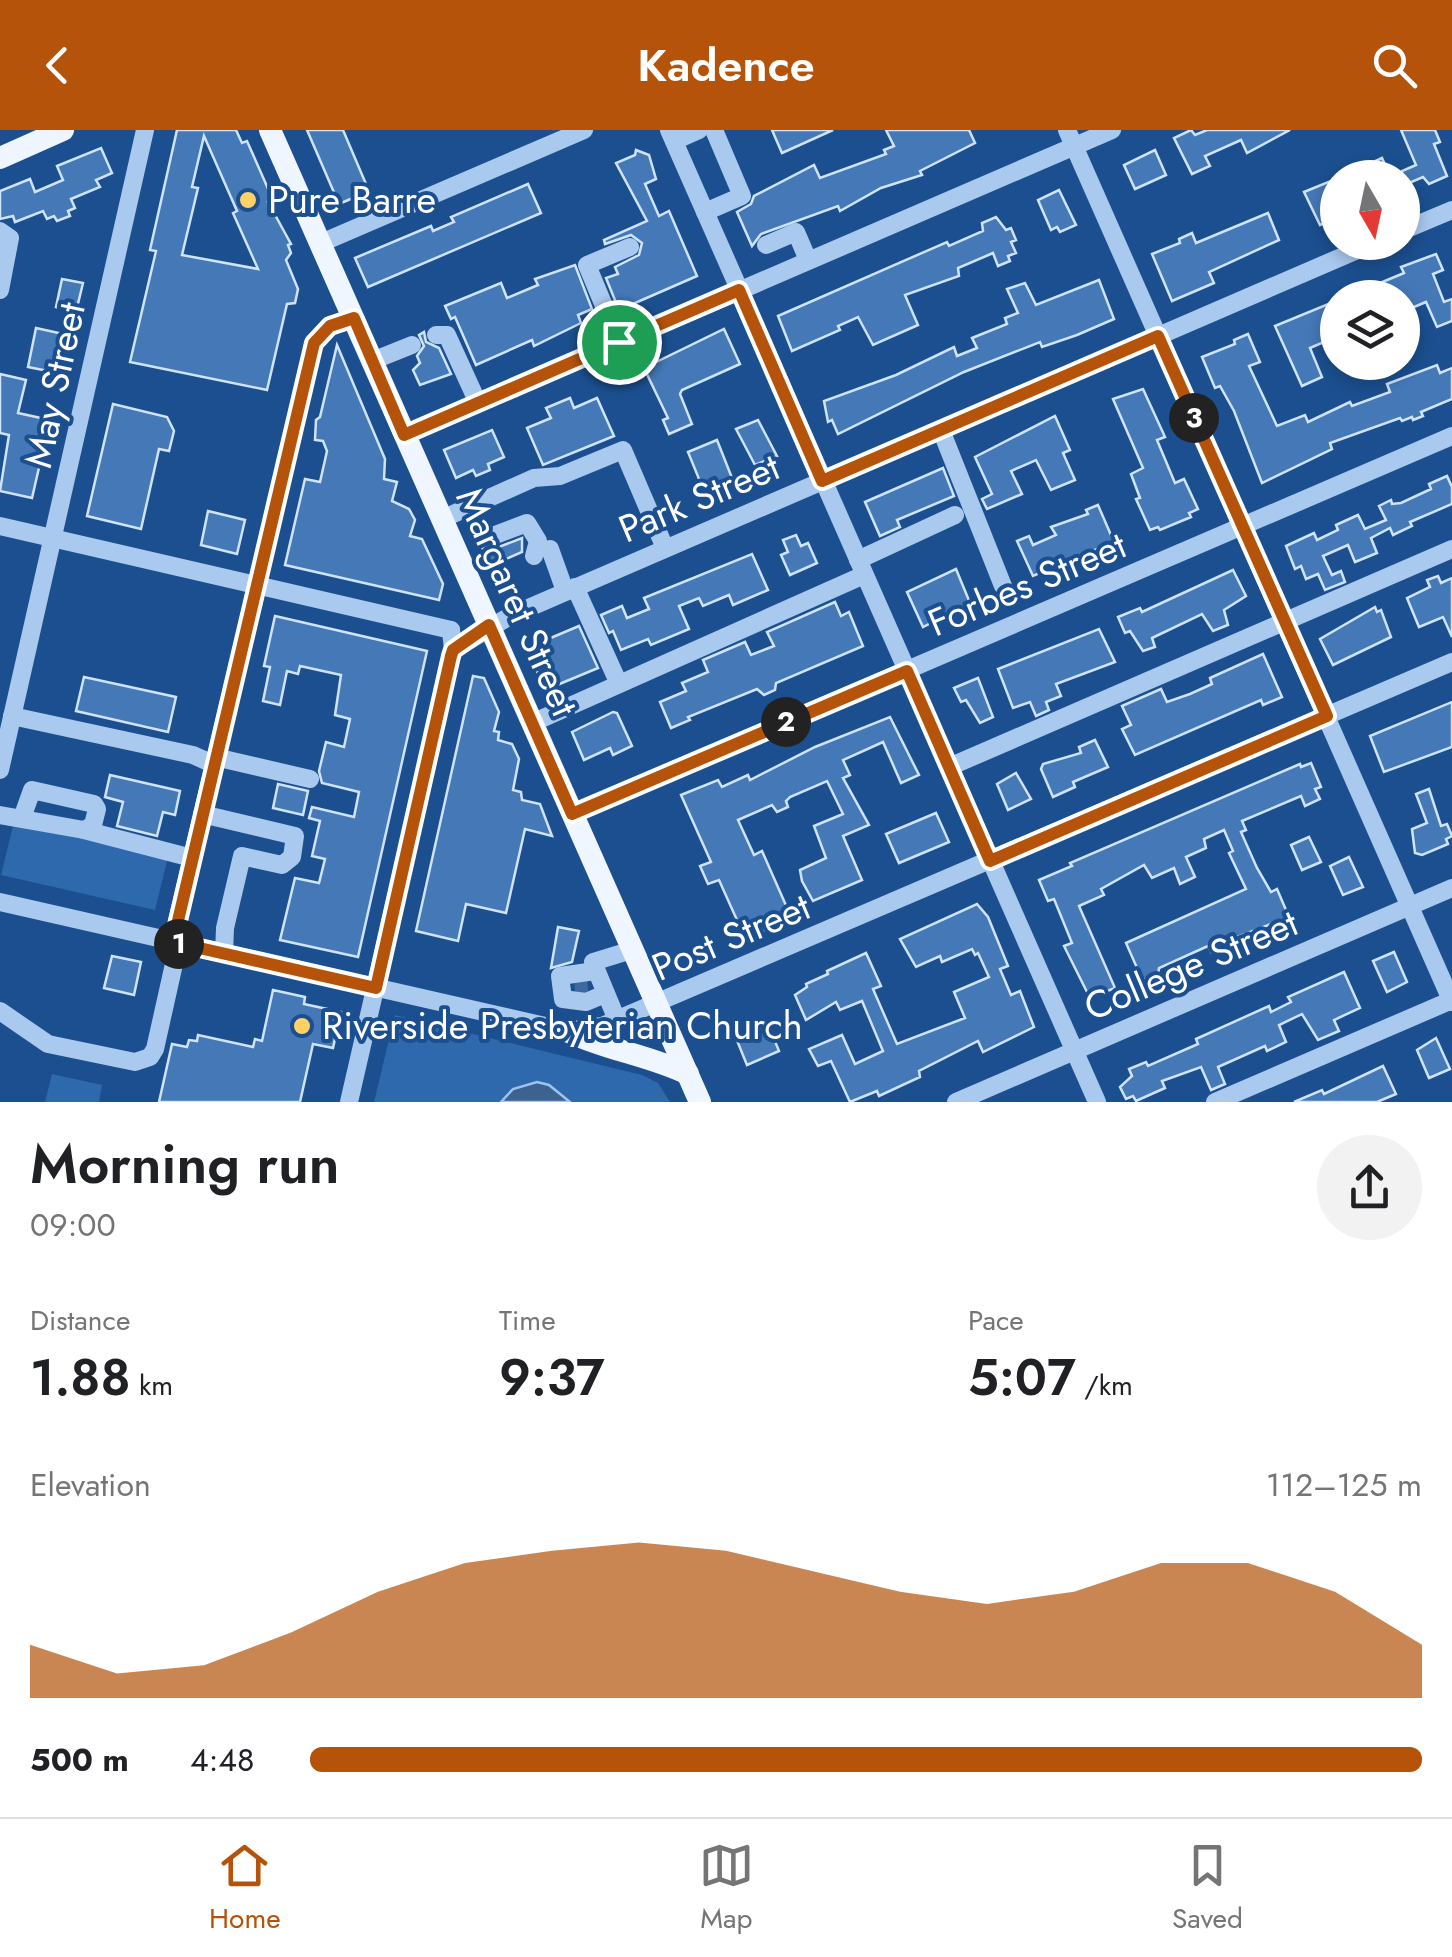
<!DOCTYPE html>
<html lang="en">
<head>
<meta charset="utf-8">
<style>
  :root { --surface:#fff; --page:#f2f2f2; --text:#202124; --muted:#757577; --line:#e0e0e0; --accent:#b45309 }
  body { margin:0; font-family:Jost,sans-serif; background:var(--page); color:var(--text); height:100vh; display:flex; flex-direction:column; font-size:38px; white-space:nowrap }
  * { box-sizing:border-box; margin:0 }
  p { font-size:32px; color:var(--muted) }
  .icon { flex:none; width:55px; height:55px; fill:none; stroke:currentColor; stroke-width:2; stroke-linecap:round; stroke-linejoin:round }
  .map { position:relative; height:972px; overflow:hidden }
  .panel { display:flex; flex-direction:column; background:var(--surface); flex:1 }
  .panel>* { flex:none }
  .needle { width:65px; rotate:171deg }
  .buttons { position:absolute; left:1320px; top:30px; display:grid; gap:20px }
  .buttons a { display:grid; place-items:center; width:100px; height:100px; border-radius:50%; background:var(--surface); box-shadow:0 5px 15px #0003; font-size:50px }
  .pin { position:absolute; display:grid; place-items:center; width:85px; height:85px; color:#fff; margin:-42px; border:5px solid #fff; border-radius:50%; box-shadow:0 2px 10px #0007 }
  .km { position:absolute; width:50px; height:50px; margin:-25px; border-radius:50%; background:#222; color:#fff; font-size:28px; line-height:50px; text-align:center }
  .round { display:grid; place-items:center; flex:none; width:105px; height:105px; border-radius:52px; background:var(--page) }
  .overview { display:flex; align-items:center; justify-content:space-between; height:170px; padding:0 30px }
  h1 { font-size:55px; font-weight:600; line-height:75px }
  .metrics { display:grid; grid-template-columns:repeat(3,1fr); gap:15px; height:170px; padding:10px 30px }
  .metrics div { display:grid; align-content:center }
  .metrics b { font-size:50px; font-weight:600 }
  .metrics small { font-size:28px; font-weight:400 }
  .metrics p { font-size:28px }
  .chart { height:280px; padding:20px 30px }
  .chart p { display:flex; justify-content:space-between }
  .chart svg { width:100%; height:180px; margin-top:10px; fill:var(--accent); opacity:.7 }
  ul { padding:0 30px; list-style:none; font-size:32px }
  li { display:grid; grid-template-columns:160px 120px 1fr; align-items:center; height:75px }
  li i { height:25px; border-radius:12px; background:var(--accent) }
  header { display:flex; justify-content:space-between; align-items:center; height:130px; padding:0 30px; background:var(--accent); color:#fff; font-size:45px; font-weight:600 }
  .menu { display:flex; justify-content:space-around; align-items:center; height:140px; border-top:2px solid var(--line); background:var(--surface); font-size:28px; color:var(--muted) }
  .menu a { display:grid; justify-items:center; gap:5px }
  .menu .on { color:var(--accent) }
  .map>svg:first-child { display:block }
</style>
</head>
<body>
<header><svg class="icon" aria-label="back" viewBox="0 0 24 24"><path d="M15 5l-7 7 7 7"/></svg>Kadence<svg class="icon" aria-label="search" viewBox="0 0 24 24"><circle cx="10" cy="10" r="6"/><path d="M15 15l6 6"/></svg></header>
<div class="map">
<svg width="1452" height="972" viewBox="0 0 1452 972">
  <rect width="100%" height="100%" fill="#1b4f8f"/>
  <g fill="#2e69ad">
    <polygon points="14,692 168,727 155,780 1,745"/>
    <polygon points="395,885 642,945 658,953 670,972 374,972"/>
    <polygon points="52,944 102,955 99,972 45,972"/>
  </g>
  <polygon fill="#3c6290" stroke="#9cc4f0" stroke-width="2.5" points="537,952 549,955 570,972 501,972 513,959"/>
  <g fill="#4478b7" stroke="#cfe3fa" stroke-width="2.5" fill-rule="evenodd">
    <path d="M 177,0 L 236,0 L 242,13 L 247,11 L 273,70 L 268,72 L 291,114 L 288,115 L 291,123 L 286,130 L 298,159 L 295,173 L 287,174 L 267,260 L 130,232 L 156,121 L 150,120 ZM 204,6 L 237,81 L 233,83 L 258,139 L 182,125 L 198,58 L 192,57 Z"/>
    <polygon points="307,0 343,0 369,61 339,74"/>
    <polygon points="772,0 833,0 782,23"/>
    <polygon points="886,0 969,0 975,13 920,41 922,45 881,58 840,81 838,76 761,104 752,116 737,82 751,74 754,66 814,35 820,48 886,24 884,20 894,16"/>
    <polygon points="1191,0 1195,5 1207,0 1290,0 1247,23 1241,10 1205,26 1210,36 1192,44 1174,8"/>
    <polygon points="1401,0 1435,0 1440,12 1434,14 1447,46 1429,54 1423,47 1402,56 1402,41 1416,35"/>
    <polygon points="101,18 112,43 96,50 100,57 71,69 75,78 68,81 70,86 57,91 54,86 47,89 43,81 15,92 13,86 0,89 0,61 30,49 35,62 63,50 57,36"/>
    <polygon points="636,20 649,25 656,49 645,54 659,86 669,81 697,146 619,180 606,148 618,144 615,137 639,125 642,113 631,105 605,114 604,110 647,91 616,33 635,25"/>
    <polygon points="1155,20 1166,45 1135,59 1124,35"/>
    <polygon points="1382,28 1391,48 1339,48"/>
    <polygon points="1338,48 1338,87 1320,95 1304,62"/>
    <polygon points="528,54 541,83 368,157 355,128 431,96 433,101 454,92 451,87"/>
    <polygon points="1059,60 1076,95 1060,102 1057,97 1051,100 1038,70"/>
    <polygon points="1268,83 1279,110 1209,142 1214,153 1172,171 1152,124 1180,113 1179,109 1192,103 1196,113"/>
    <polygon points="996,87 1006,100 1011,98 1016,110 1011,112 1016,123 1008,126 1010,131 998,136 993,123 958,138 959,146 905,165 918,195 873,215 858,187 838,196 840,200 792,221 778,186 947,112 949,116 983,101 982,93"/>
    <polygon points="1436,124 1443,140 1433,144 1444,172 1452,169 1452,191 1437,197 1426,172 1402,182 1402,168 1344,168 1404,143 1401,137"/>
    <polygon points="575,135 592,179 578,185 581,193 534,216 532,210 476,235 455,187 451,189 445,176 501,153 507,168 538,155 535,149"/>
    <polygon points="62,149 83,153 76,182 56,177"/>
    <polygon points="1099,150 1114,189 1077,205 1042,217 1040,212 964,242 838,304 832,290 828,292 824,271 896,245 954,217 957,226 977,218 972,208 1007,194 1005,188 1018,183 1007,159 1025,153 1036,175"/>
    <polygon points="1338,170 1338,206 1310,218 1322,247 1302,256 1275,196"/>
    <polygon points="36,198 72,206 63,244 28,237"/>
    <polygon points="724,199 740,234 682,260 680,264 692,294 669,304 663,290 668,288 644,238"/>
    <polygon points="424,202 426,212 439,218 451,244 420,255 413,240 420,233 417,226 424,216 419,205"/>
    <polygon points="1248,204 1260,232 1249,236 1277,296 1305,285 1308,292 1350,272 1352,276 1390,262 1387,254 1437,235 1440,243 1452,238 1452,269 1421,282 1423,286 1413,290 1412,287 1402,291 1400,288 1330,313 1332,319 1262,353 1234,281 1220,256 1215,258 1202,227 1235,214 1234,210"/>
    <polygon points="337,215 385,329 384,349 397,352 392,371 409,379 415,390 410,406 422,409 443,454 439,470 285,435 305,349 320,352 327,321 323,311 315,310 316,290 320,287"/>
    <polygon points="0,244 26,250 18,283 50,290 32,368 0,361 9,305 0,303"/>
    <polygon points="1143,259 1165,307 1157,310 1175,353 1184,349 1198,379 1189,383 1191,387 1160,400 1158,397 1150,400 1136,369 1140,368 1131,344 1143,338 1113,269"/>
    <polygon points="570,268 574,278 597,268 614,306 543,335 527,298 551,288 546,278"/>
    <polygon points="113,274 167,287 174,301 169,321 159,319 141,399 87,386"/>
    <polygon points="1055,286 1070,320 1063,323 1075,350 1051,360 1036,330 1011,341 1022,364 987,379 982,369 992,364 975,327"/>
    <polygon points="758,290 777,326 755,335 736,299"/>
    <polygon points="492,300 504,327 488,334 490,340 476,346 473,340 456,348 444,320"/>
    <polygon points="717,310 732,348 708,357 706,352 701,354 688,322"/>
    <polygon points="943,338 954,366 897,390 900,397 880,406 865,372"/>
    <polygon points="1447,346 1452,357 1452,374 1410,392 1412,396 1393,405 1390,398 1371,408 1377,423 1355,432 1348,415 1323,426 1332,445 1341,441 1345,452 1325,460 1318,444 1306,449 1301,436 1295,439 1286,416 1314,403 1317,410 1338,400 1336,395 1358,385 1365,399 1386,390 1379,376 1391,370 1392,374 1401,373 1431,359 1429,354"/>
    <polygon points="1098,375 1114,412 1033,446 1017,411 1029,406 1033,415 1056,405 1051,397 1088,384 1086,380"/>
    <polygon points="208,381 245,390 237,424 201,415"/>
    <polygon points="796,405 801,416 808,413 817,433 790,445 781,425 788,422 783,410"/>
    <polygon points="522,408 522,422 490,436 482,417 494,419"/>
    <polygon points="752,424 768,460 733,475 729,465 703,476 699,468 679,476 689,499 651,515 648,509 621,520 613,501 609,503 601,485 622,476 627,488 649,479 644,468"/>
    <polygon points="956,439 970,473 923,497 907,462"/>
    <polygon points="1233,440 1246,466 1224,480 1228,495 1213,501 1202,484 1152,508 1155,517 1143,521 1130,501 1125,503 1118,487 1140,478 1142,482"/>
    <polygon points="1438,446 1441,453 1452,448 1452,507 1443,487 1419,497 1407,468 1430,457 1427,450"/>
    <polygon points="835,472 841,486 849,482 863,516 776,553 775,560 764,565 757,559 688,587 690,590 671,598 660,572 686,561 682,553 708,542 703,530 745,512 751,525 774,516 767,502"/>
    <polygon points="1375,477 1377,482 1381,480 1391,507 1333,535 1320,509"/>
    <polygon points="275,486 427,521 358,827 280,810 295,748 319,753 325,729 312,726 320,691 309,688 312,677 354,687 359,662 322,653 319,641 326,612 344,617 350,589 335,585 341,545 300,536 298,544 287,541 280,575 263,571 270,537 264,536"/>
    <polygon points="579,496 598,538 545,560 527,518"/>
    <polygon points="1099,499 1115,532 1056,554 1061,566 1046,572 1049,580 1036,586 1030,572 1013,578 998,539"/>
    <polygon points="1263,524 1282,567 1263,575 1261,570 1135,625 1122,599 1131,595 1122,576 1161,559 1167,572 1190,564 1212,554 1210,548"/>
    <polygon points="473,546 484,548 499,582 494,601 499,602 498,610 512,614 519,629 513,660 521,662 522,670 540,674 552,706 525,699 506,783 466,774 458,811 416,801"/>
    <polygon points="84,547 176,567 168,602 76,581"/>
    <polygon points="978,548 993,587 980,593 966,570 961,572 954,558"/>
    <polygon points="1452,572 1452,617 1384,642 1370,606"/>
    <polygon points="613,582 617,583 632,616 613,625 610,618 584,630 572,602"/>
    <polygon points="890,587 919,645 901,653 883,612 843,630 850,645 843,648 869,695 843,706 862,750 813,771 802,751 800,740 826,728 814,696 843,684 827,651 790,667 786,671 788,677 777,682 772,675 738,690 754,725 762,721 792,789 745,808 719,750 708,754 700,736 711,732 681,665 718,650 722,657 748,645 750,650 815,617"/>
    <polygon points="1095,610 1108,637 1073,652 1075,657 1053,667 1041,639 1043,634 1081,623 1079,617"/>
    <polygon points="1311,633 1321,657 1315,659 1320,669 1305,676 1301,666 1242,691 1246,700 1241,702 1257,738 1271,762 1277,759 1289,787 1232,809 1233,812 1211,822 1208,816 1159,838 1158,845 1145,850 1141,847 1126,813 1246,759 1229,723 1233,721 1224,700 1204,709 1206,718 1186,727 1195,747 1180,754 1174,738 1152,748 1144,735 1101,759 1104,765 1079,776 1115,858 1090,868 1064,816 1072,813 1054,769 1048,771 1039,750 1072,736 1070,733 1300,634 1301,637"/>
    <polygon points="1016,643 1031,669 1008,680 997,654"/>
    <polygon points="110,645 180,661 175,685 163,682 157,706 117,696 123,672 105,667"/>
    <polygon points="278,654 308,661 303,685 273,678"/>
    <polygon points="1429,659 1441,696 1447,694 1452,706 1446,709 1448,714 1422,725 1415,723 1412,699 1427,693 1416,664"/>
    <polygon points="936,683 949,712 899,733 886,704"/>
    <polygon points="1309,707 1321,732 1302,740 1291,715"/>
    <polygon points="1349,727 1363,757 1343,765 1330,736"/>
    <polygon points="977,774 988,787 1008,836 1000,839 1011,865 1020,861 1034,897 983,922 978,911 919,941 920,947 879,966 877,961 850,972 831,931 818,936 809,919 842,905 855,934 883,921 862,871 840,880 836,872 806,890 795,865 807,857 806,854 828,844 827,841 866,823 881,856 873,859 897,914 965,888 954,862 989,847 978,823 975,825 972,819 942,832 940,826 916,837 900,809"/>
    <polygon points="558,797 579,801 572,832 551,838"/>
    <polygon points="1394,822 1407,852 1387,862 1373,831"/>
    <polygon points="112,826 141,832 134,865 104,858"/>
    <polygon points="1344,842 1360,878 1334,890 1339,901 1318,910 1302,884 1279,895 1286,912 1267,921 1265,916 1218,937 1225,954 1211,960 1201,937 1162,951 1165,958 1136,971 1133,966 1126,969 1120,957 1132,946 1129,939 1146,932 1148,936 1198,914 1196,909 1269,876 1271,882 1291,872 1288,867"/>
    <polygon points="273,860 305,867 304,874 341,882 333,918 313,914 300,972 159,972 172,914 187,917 189,910 197,911 198,905 253,917 255,909 262,911"/>
    <polygon points="768,894 779,921 747,935 736,908"/>
    <polygon points="1436,908 1450,939 1429,948 1417,920"/>
    <polygon points="1383,936 1396,964 1377,972 1294,972 1322,960 1324,964"/>
  </g>
  <g fill="none" stroke-linecap="round" stroke-linejoin="round">
    <polyline stroke="#3d69a0" stroke-width="18" stroke-dasharray="18 9" stroke-linecap="butt" points="575,860 588,859"/>
    <g stroke="#a9c9ee" stroke-width="18">
      <polyline points="669,0 1097,972"/>
      <polyline points="1067,0 1452,872"/>
      <polyline points="674,11 699,0"/>
      <polyline points="705,82 742,66 714,0"/>
      <polyline points="0,101 10,108 0,160"/>
      <polyline points="1402,101 1452,80"/>
      <polyline points="321,113 584,0"/>
      <polyline points="766,115 796,102 808,130"/>
      <polyline points="436,205 447,205 478,273"/>
      <polyline points="619,212 587,135 630,117"/>
      <polyline points="372,231 412,215"/>
      <polyline points="941,300 1003,456"/>
      <polyline points="405,305 1112,0"/>
      <polyline points="442,389 534,348 560,346 623,320 665,418"/>
      <polyline points="0,396 451,500"/>
      <polyline points="478,403 490,407 527,393 538,411 534,426"/>
      <polyline points="550,419 565,461"/>
      <polyline points="858,430 955,385"/>
      <polyline points="575,457 619,554"/>
      <polyline points="453,520 510,486 1376,112"/>
      <polyline points="12,586 193,625 213,634"/>
      <polyline points="532,593 864,445"/>
      <polyline points="215,627 310,649"/>
      <polyline points="949,637 1452,419"/>
      <polyline points="0,640 145,0"/>
      <polyline points="202,684 295,706 292,727 282,735 242,726 225,798 224,824"/>
      <polyline points="572,684 1452,306"/>
      <polyline points="0,685 84,700 93,695 97,679 94,674 32,660 22,688"/>
      <polyline points="84,700 192,728"/>
      <polyline points="0,772 567,901 602,896 1452,532"/>
      <polyline points="595,841 560,846 563,869 586,872 605,864"/>
      <polyline points="0,881 48,914 135,932 150,927 155,919 174,834 173,812 178,787 314,213 329,196 354,188"/>
      <polyline points="617,890 593,832 632,820"/>
      <polyline points="349,972 453,520 451,500"/>
      <polyline points="956,972 1452,758"/>
      <polyline points="1215,972 1452,870"/>
    </g>
    <g stroke="#f0f6ff" stroke-width="22">
      <polyline points="270,0 700,972"/>
      <polyline points="0,28 63,0"/>
      <path d="M 567,901 C 606,920 649,925 688,944"/>
    </g>
  </g>
  <g fill="none" stroke-linecap="round" stroke-linejoin="round">
    <g stroke="#fff" stroke-width="20">
      <polygon id="route" points="739,160 822,351 1158,206 1327,586 990,731 907,541 572,684 489,495 453,520 451,526 376,858 173,812 314,213 330,196 354,188 404,305"/>
    </g>
    <use href="#route" stroke="#b45309" stroke-width="12"/>
  </g>
  <g fill="#ffd166" stroke="#1b4f8f" stroke-width="4">
    <circle cx="248" cy="70" r="10"/>
    <circle cx="302" cy="896" r="10"/>
  </g>
  <g text-anchor="middle" stroke-width="8" stroke-linejoin="round" paint-order="stroke">
    <g font-size="38" fill="#fff" stroke="#1b4f8f" text-anchor="start">
      <text x="268" y="83">Pure Barre</text>
      <text x="322" y="909">Riverside Presbyterian Church</text>
    </g>
    <g font-size="38" fill="#fff" stroke="#1b4f8f">
      <text transform="translate(55 255) rotate(-78)" y="13">May Street</text>
      <text transform="translate(699 368) rotate(-23)" y="13">Park Street</text>
      <text transform="translate(1027 454) rotate(-23)" y="13">Forbes Street</text>
      <text transform="translate(517 472) rotate(66)" y="13">Margaret Street</text>
      <text transform="translate(731 807) rotate(-23)" y="13">Post Street</text>
      <text transform="translate(1191 835) rotate(-23)" y="13">College Street</text>
    </g>
  </g>
</svg>
<div class="buttons">
<a><svg class="needle" viewBox="-14 -14 28 28"><path d="M0-13l5 13h-10z" fill="#e53935"/><path d="M0 13l5-13h-10z" fill="#757577"/></svg></a>
<a><svg class="icon" aria-label="layers" viewBox="0 0 24 24"><path d="M12 4l9 5-9 5-9-5zM3 14l9 5 9-5"/></svg></a>
</div>
<div class="pin" style="left:619px;top:212px;background:#1e9e55"><svg class="icon" aria-label="arrive" viewBox="0 0 24 24"><path d="M6 21V4h12l-3 4 3 4H6"/></svg></div>
<b class="km" style="left:179px;top:814px">1</b>
<b class="km" style="left:786px;top:592px">2</b>
<b class="km" style="left:1194px;top:288px">3</b>
</div>
<section class="panel">
<div class="overview"><div><h1>Morning run</h1><p>09:00</p></div><a class="round"><svg class="icon" aria-label="share" viewBox="0 0 24 24"><path d="M12 15V3M7 8l5-5 5 5M5 13v7h14v-7"/></svg></a></div>
<div class="metrics">
<div><p>Distance</p><b>1.88<small> km</small></b></div>
<div><p>Time</p><b>9:37</b></div>
<div><p>Pace</p><b>5:07<small> /km</small></b></div>
</div>
<div class="chart"><p><span>Elevation</span>112–125 m</p>
<svg viewBox="0 0 160 44" preserveAspectRatio="none"><path d="M0 44V31L10 38L20 36L30 28L40 18L50 11L60 8L70 6L80 8L90 13L100 18L110 21L120 18L130 11L140 11L150 18L160 31V44z"/></svg>
</div>
<ul>
<li><b>500 m</b>4:48<i style="width:100%"></i></li>
</ul>
</section>
<nav class="menu">
<a class="on"><svg class="icon" aria-label="home" viewBox="0 0 24 24"><path d="M3 11l9-7 9 7M6 9v11h12V9"/></svg>Home</a>
<a><svg class="icon" aria-label="map" viewBox="0 0 24 24"><path d="M3 6l6-2 6 2 6-2v14l-6 2-6-2-6 2zM9 4v14M15 6v14"/></svg>Map</a>
<a><svg class="icon" aria-label="saved" viewBox="0 0 24 24"><path d="M7 4h10v16l-5-4-5 4z"/></svg>Saved</a>
</nav>
</body>
</html>
